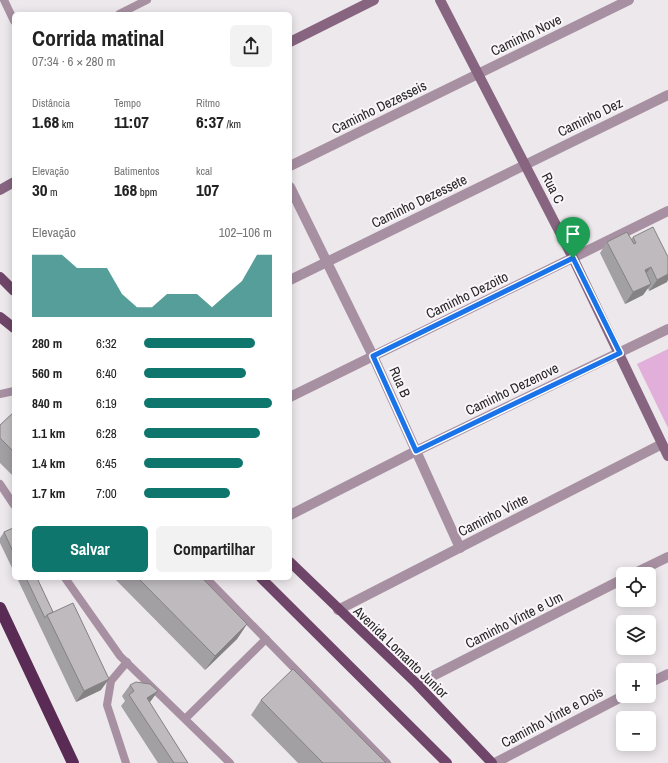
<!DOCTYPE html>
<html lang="pt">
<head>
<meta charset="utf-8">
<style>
  :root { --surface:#fff; --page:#f2f2f2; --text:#222; --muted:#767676; --accent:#0f766e }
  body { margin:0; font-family:"Archivo Narrow",sans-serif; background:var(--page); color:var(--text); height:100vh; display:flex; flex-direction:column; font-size:15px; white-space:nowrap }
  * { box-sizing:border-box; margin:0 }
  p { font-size:13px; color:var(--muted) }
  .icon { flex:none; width:22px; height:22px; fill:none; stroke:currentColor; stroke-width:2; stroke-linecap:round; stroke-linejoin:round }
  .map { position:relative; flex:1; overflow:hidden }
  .panel { position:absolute; left:12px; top:12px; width:280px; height:568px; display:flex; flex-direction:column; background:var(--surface); border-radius:6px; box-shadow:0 2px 10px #0003 }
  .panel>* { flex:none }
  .buttons { position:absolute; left:616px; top:567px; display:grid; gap:8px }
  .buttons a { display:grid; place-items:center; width:40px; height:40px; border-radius:6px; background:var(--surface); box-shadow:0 2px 10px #0003; font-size:20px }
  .pin { position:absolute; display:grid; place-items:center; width:34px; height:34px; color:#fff; margin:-41px -17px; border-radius:50% 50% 50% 0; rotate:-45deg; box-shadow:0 0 4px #0007 }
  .pin .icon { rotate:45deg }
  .round { display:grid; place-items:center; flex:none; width:42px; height:42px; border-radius:6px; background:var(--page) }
  .head { display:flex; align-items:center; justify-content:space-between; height:68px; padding:0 20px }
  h1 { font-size:22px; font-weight:800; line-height:30px }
  .stats { display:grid; grid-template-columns:repeat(3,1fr); gap:6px; height:68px; padding:4px 20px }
  .stats div { display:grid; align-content:center }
  .stats b { font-size:17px; font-weight:800 }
  .stats small { font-size:11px; font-weight:400 }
  .stats p { font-size:11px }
  .chart { height:112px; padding:8px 20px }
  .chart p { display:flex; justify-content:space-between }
  .chart svg { width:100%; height:72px; margin-top:4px; fill:var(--accent); opacity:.7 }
  .primary-button { display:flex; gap:8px; margin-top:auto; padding:8px 20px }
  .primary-button a { flex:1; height:46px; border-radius:6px; background:var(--accent); color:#fff; font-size:16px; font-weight:800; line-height:46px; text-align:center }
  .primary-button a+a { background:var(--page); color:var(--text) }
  ul { padding:0 20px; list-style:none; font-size:13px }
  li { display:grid; grid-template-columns:64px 48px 1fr; align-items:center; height:30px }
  li i { height:10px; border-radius:5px; background:var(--accent) }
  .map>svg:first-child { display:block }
</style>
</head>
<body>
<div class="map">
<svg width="668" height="763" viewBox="0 0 668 763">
  <rect width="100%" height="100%" fill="#ece8eb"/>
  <polygon fill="#e1afd9" points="668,349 668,428 637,364"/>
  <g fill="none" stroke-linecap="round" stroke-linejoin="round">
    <g stroke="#a890a3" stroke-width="8">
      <polyline points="4,0 14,21"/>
      <polyline points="119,14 147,0"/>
      <polyline points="0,394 14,391"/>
      <polyline points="0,484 14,505"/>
      <polyline points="65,578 120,656 230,763"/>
      <polyline points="206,578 387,763"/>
      <polyline points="186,718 266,639"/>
      <polyline points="126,763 107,705 111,681 127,662"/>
    </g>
    <g stroke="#a890a3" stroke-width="10">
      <polyline points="290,166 629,0"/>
      <polyline points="290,187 373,356 460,548"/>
      <polyline points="290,280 668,95"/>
      <polyline points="290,397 668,211"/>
      <polyline points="290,515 412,453 668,329"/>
      <polyline points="633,574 668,557"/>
      <polyline points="338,610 662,444"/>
      <polyline points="649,683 668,674"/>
      <polyline points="417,684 623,579"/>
      <polyline points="495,763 623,696"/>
    </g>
    <g stroke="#876581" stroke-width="10">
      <polyline points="440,0 573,258 668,456"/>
      <polyline points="290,42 374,0"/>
      <polyline points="0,190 14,182"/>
    </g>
    <g stroke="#6f4669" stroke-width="10">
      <polyline points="0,277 14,291"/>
      <polyline points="0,317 14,328"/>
      <polyline points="290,562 417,684 492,763"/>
      <polyline points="261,578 447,763"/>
    </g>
    <polyline stroke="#5a2b54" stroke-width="12" points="0,608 73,763"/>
  </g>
  <g fill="#a3a0a3">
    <polygon points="633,237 667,282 649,291 648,288 643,295 625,304 600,253 607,242 631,239"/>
    <polygon points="14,412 14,477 0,463 0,425"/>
    <polygon points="14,530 14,572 0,543 0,538 4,532"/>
    <polygon points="17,578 37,578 53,612 101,690 76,702"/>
    <polygon points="114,578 202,578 247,624 237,639 205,670"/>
    <polygon points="130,685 158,691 149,703 188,763 158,763 121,706 125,701 122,696"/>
    <polygon points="261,700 386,763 298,763 251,715"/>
  </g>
  <g fill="#858284">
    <polygon points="651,267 643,278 645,270"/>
    <polygon points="668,274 668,280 667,282 649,291 657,280"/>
    <polygon points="651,284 643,295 625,304 633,292"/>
    <polygon points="247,624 237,639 205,670 215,656"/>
    <polygon points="109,679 101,690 76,702 84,691"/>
    <polygon points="158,691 150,702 139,710 147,698"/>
  </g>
  <g fill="#bebabd" stroke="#858284">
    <polygon points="653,227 668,257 668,274 657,280 651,267 645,270 651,284 633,292 607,242 627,232 634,244 636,243 633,237"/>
    <polygon points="14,412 14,452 0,438 0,425"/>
    <polygon points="13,528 14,530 14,554 4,532"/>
    <polygon points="26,578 37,578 53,612 47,615 45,618"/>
    <polygon points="138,578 202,578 247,624 215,656"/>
    <polygon points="73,603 109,679 84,691 47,615"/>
    <polygon points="293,669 386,763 323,763 261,700"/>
    <polygon points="136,682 150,684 158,691 147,698 188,763 174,763 129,695 134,691 130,685"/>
  </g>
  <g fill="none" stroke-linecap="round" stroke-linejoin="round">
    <g stroke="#fff" stroke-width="8">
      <polygon id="route" points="573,258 620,353 416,451 373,356"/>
    </g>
    <use href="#route" stroke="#1a73e8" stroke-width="5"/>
  </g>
  <g text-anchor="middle" stroke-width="4" stroke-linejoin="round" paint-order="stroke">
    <g font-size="14" fill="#282728" stroke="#faf5f9">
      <text transform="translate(526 35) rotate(-26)" y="5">Caminho Nove</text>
      <text transform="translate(379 107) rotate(-26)" y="5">Caminho Dezesseis</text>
      <text transform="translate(590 117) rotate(-26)" y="5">Caminho Dez</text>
      <text transform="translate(553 188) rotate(63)" y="5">Rua C</text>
      <text transform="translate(419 201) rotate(-26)" y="5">Caminho Dezessete</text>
      <text transform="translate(467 295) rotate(-26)" y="5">Caminho Dezoito</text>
      <text transform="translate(400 382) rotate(66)" y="5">Rua B</text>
      <text transform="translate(512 389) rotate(-26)" y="5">Caminho Dezenove</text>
      <text transform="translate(493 515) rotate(-27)" y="5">Caminho Vinte</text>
      <text transform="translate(514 620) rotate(-27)" y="5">Caminho Vinte e Um</text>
      <text transform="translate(401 652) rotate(44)" y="5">Avenida Lomanto Junior</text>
      <text transform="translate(552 717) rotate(-28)" y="5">Caminho Vinte e Dois</text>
    </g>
  </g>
</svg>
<div class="buttons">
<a><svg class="icon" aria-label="locate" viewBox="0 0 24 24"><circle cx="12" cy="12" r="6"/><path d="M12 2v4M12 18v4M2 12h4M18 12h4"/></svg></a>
<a><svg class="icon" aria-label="layers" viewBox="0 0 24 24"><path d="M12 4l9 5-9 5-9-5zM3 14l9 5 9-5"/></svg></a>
<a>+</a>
<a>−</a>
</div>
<div class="pin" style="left:573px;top:258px;background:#1e9e55"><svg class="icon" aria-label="arrive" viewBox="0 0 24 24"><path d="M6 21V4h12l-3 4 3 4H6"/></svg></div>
<section class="panel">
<div class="head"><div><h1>Corrida matinal</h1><p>07:34 · 6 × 280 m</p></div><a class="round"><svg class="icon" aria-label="share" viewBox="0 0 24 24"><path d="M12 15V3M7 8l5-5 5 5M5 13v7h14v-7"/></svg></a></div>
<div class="stats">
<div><p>Distância</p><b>1.68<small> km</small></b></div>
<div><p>Tempo</p><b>11:07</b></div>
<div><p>Ritmo</p><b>6:37<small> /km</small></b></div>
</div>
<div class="stats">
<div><p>Elevação</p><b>30<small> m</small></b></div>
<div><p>Batimentos</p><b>168<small> bpm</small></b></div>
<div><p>kcal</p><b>107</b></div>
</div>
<div class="chart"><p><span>Elevação</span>102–106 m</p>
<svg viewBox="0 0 160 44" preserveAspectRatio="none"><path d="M0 44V6L10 6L20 6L30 14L40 14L50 14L60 30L70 38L80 38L90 30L100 30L110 30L120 38L130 30L140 22L150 6L160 6V44z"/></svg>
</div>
<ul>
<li><b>280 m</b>6:32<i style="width:87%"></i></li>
<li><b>560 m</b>6:40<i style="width:80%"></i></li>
<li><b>840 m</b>6:19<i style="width:100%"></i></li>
<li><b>1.1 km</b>6:28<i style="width:91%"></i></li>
<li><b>1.4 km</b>6:45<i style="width:77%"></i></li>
<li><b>1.7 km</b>7:00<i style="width:67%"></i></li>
</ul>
<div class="primary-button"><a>Salvar</a><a>Compartilhar</a></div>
</section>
</div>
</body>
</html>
